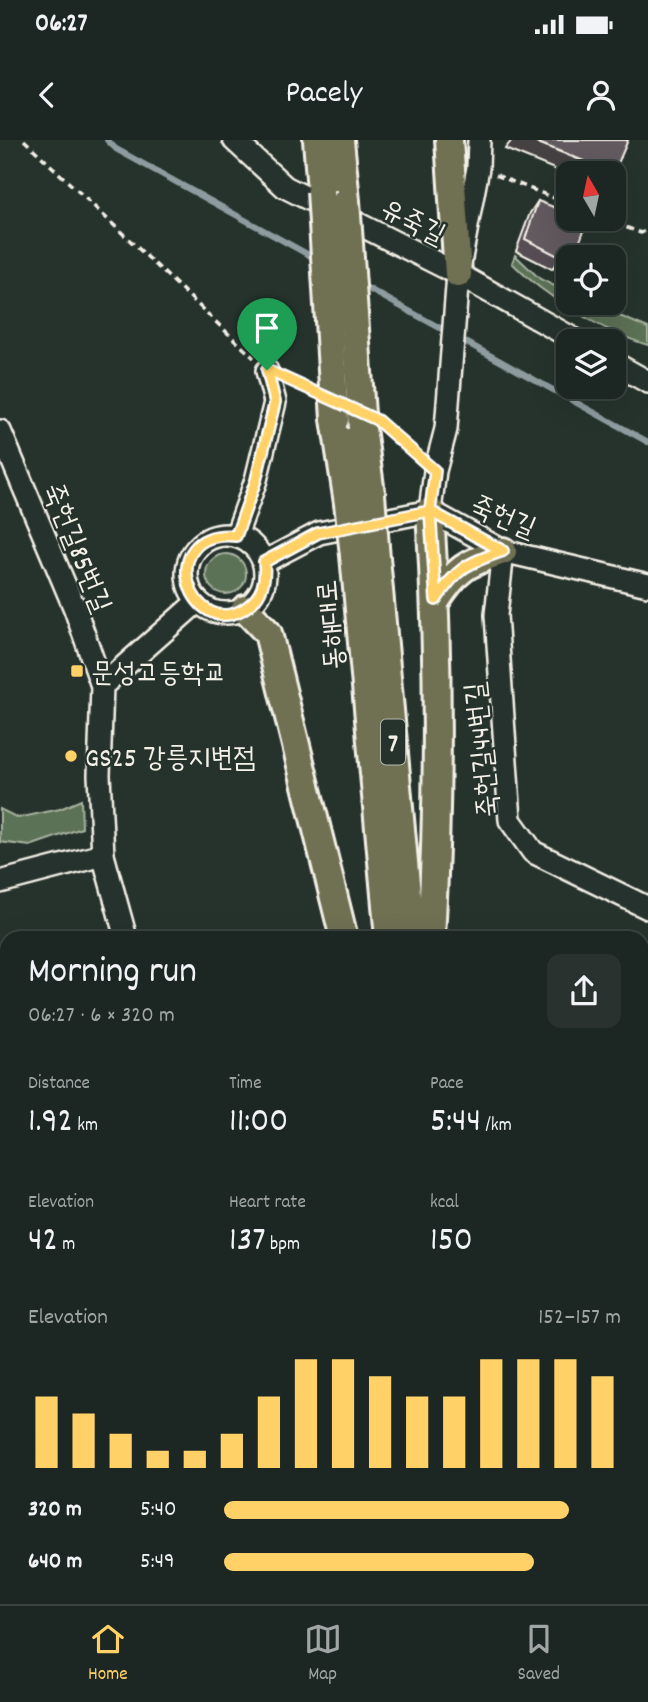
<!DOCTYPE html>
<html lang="en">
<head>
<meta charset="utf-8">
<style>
  :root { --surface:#1c2622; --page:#29322f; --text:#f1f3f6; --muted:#a0a5a5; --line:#3a4340; --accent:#ffd166 }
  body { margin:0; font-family:Dekko,"Poor Story",sans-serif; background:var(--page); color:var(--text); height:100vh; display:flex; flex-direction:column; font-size:26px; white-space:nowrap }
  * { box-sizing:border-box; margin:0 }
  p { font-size:23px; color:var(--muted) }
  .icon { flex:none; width:38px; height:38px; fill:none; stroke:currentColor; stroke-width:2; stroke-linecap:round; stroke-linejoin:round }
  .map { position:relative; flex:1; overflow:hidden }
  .details { position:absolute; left:0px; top:791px; width:649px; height:674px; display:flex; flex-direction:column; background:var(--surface); border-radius:21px 21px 0 0; box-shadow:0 7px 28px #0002,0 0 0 2px var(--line) }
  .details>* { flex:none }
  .needle { width:46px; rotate:351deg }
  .controls { position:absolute; left:556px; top:21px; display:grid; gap:14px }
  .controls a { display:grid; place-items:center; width:70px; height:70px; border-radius:14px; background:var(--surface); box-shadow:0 7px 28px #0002,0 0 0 2px var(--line); font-size:35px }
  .pin { position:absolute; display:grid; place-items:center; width:60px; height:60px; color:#fff; margin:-72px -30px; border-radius:50% 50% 50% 0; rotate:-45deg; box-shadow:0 0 7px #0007 }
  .pin .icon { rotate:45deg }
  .round { display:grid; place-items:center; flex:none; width:74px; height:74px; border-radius:14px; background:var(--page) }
  .overview { display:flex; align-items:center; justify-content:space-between; height:119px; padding:0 28px }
  h1 { font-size:38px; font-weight:600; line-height:52px }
  .stats { display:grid; grid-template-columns:repeat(3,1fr); gap:10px; height:119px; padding:7px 28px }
  .stats div { display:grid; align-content:center }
  .stats b { font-size:35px; font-weight:600 }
  .stats small { font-size:19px; font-weight:400 }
  .stats p { font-size:19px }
  .chart { height:196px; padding:14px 28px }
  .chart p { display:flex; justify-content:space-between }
  .chart svg { width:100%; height:126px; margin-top:7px; stroke:var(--accent); stroke-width:6 }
  ul { padding:0 28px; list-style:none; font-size:23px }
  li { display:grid; grid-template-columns:112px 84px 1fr; align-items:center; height:52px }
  li i { height:18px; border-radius:9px; background:var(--accent) }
  .status { display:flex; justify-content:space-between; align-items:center; height:49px; padding:0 35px; background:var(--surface); direction:ltr }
  .status svg { height:19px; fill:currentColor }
  header { display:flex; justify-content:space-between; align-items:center; height:91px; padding:0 28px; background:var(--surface); font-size:32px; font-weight:600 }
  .tab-bar { display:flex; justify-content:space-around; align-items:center; height:98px; border-top:2px solid var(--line); background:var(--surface); font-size:19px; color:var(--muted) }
  .tab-bar a { display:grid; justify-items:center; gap:4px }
  .tab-bar .current { color:var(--accent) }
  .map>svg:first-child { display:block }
</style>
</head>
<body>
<div class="status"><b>06:27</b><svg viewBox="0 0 49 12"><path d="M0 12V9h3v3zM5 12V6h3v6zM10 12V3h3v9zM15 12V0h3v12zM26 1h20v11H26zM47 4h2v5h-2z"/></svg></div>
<header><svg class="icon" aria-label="back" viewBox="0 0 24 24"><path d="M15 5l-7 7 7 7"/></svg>Pacely<svg class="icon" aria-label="person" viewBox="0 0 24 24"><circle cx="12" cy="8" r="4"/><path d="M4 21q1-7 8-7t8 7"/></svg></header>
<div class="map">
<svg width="648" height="1464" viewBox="0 0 648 1464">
  <rect width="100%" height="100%" fill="#26332d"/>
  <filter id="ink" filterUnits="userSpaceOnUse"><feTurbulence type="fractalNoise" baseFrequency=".0143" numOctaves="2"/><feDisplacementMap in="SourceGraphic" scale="14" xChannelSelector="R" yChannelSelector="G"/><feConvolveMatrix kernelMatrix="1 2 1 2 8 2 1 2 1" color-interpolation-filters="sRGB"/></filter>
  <g filter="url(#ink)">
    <g fill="#5c7257" stroke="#a8b2a0" stroke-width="2">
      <path d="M 515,115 L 540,139 L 569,153 L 569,163 L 589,163 L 648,188 L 648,205 C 603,192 544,156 512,123 Z"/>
      <circle cx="226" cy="434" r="20"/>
      <polygon points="81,660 82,688 30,706 0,702 0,669 18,678 60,669"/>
      <polygon points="7,1285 7,1458 382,1458 381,1464 0,1464 0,1289"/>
    </g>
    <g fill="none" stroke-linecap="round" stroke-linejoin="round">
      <g stroke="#8e9c9f" stroke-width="6">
        <polyline points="107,0 116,9 318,120"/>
        <polyline points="358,143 648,302"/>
      </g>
      <g stroke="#f4f1e8" stroke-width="26">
        <g id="minor">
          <polyline points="234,0 285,47 458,134 577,201"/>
          <polyline points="614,223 648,242"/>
          <polyline points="0,291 75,469 102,546"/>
          <polyline points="430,371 435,331 446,289 458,134 478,28 479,0"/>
          <circle cx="226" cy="434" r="39"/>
          <polyline points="236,396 256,340 275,262 267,231"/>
          <polyline points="503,411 496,475 510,680 533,712 648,768"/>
          <polyline points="264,422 319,393 430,371 503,411 648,445"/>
          <polyline points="0,742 103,715"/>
          <polyline points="126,798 103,715 99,635 102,546 197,462"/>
          <polyline points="0,1056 7,1056"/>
          <polyline points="0,1181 7,1167"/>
          <polyline points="400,1458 400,1464"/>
        </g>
      </g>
      <g stroke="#f4f1e8" stroke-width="32">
        <g id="major">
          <polyline points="317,0 321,51"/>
          <polyline points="340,0 346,61"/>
          <polyline points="449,0 458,134"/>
          <polyline points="335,279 348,363"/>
          <polyline points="362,288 371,354"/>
          <path d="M 430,371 C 439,513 439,656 431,798"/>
          <polyline points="375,407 411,798"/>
          <polyline points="354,415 389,798"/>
          <path d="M 436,461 C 457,428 467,423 503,411"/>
          <polyline points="245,469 268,493 344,798"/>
          <polyline points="456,1458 456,1464"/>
          <polyline points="478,1458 479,1464"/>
        </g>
      </g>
      <g stroke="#f4f1e8" stroke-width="3.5" stroke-dasharray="7 5" stroke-linecap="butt">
        <polyline points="24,0 254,218"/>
        <polyline points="496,35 569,64"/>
        <polyline points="604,79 641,93 648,90"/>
        <polyline points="293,242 311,250"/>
        <polyline points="386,288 417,315"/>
        <polyline points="642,1259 648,1262"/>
        <polyline points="0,1399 7,1395"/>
      </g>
      <use href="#minor" stroke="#26332d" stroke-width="21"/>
      <use href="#major" stroke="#706f52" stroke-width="26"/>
      <g stroke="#f4f1e8" stroke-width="32" stroke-linecap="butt">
        <g id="major-bridge">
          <polyline points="321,51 335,279"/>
          <polyline points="346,61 362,288"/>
          <polyline points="371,354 375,407"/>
          <polyline points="348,363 354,415"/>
        </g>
      </g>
      <use href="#major-bridge" stroke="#706f52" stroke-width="26"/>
    </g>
    <polygon fill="#554d53" stroke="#f4f1e8" stroke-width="2" points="538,61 578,106 570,117 569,117 569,119 552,129 516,111 530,73"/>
    <g fill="#453f43" stroke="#f4f1e8" stroke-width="2">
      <polygon points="512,0 531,0 612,33 569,33 569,35 505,9"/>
      <polygon points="578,106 570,117 569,117 569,119 552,129 560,117"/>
    </g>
    <g fill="#635a60" stroke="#f4f1e8" stroke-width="2">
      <polygon points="531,0 628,0 614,33"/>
      <polygon points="538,61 569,73 569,79 585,79 588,80 578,106 560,117 525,99"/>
    </g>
  </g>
  <g fill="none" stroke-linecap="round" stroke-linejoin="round" filter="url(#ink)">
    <g stroke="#fff" stroke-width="14">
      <path id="route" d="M 267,230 L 275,262 L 256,340 L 236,396 C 150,388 192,508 248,466 C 263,455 266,440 264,422 L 318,393 L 430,371 L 503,411 C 467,423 457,428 436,460 L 430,371 L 435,331 L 377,280 L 267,230"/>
    </g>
    <use href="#route" stroke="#ffd166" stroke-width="9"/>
  </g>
  <g fill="#ffd166" stroke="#26332d" stroke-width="2.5">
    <rect x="70" y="524" width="14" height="14" rx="3.5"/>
    <circle cx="71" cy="616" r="7"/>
  </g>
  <g text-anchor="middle" stroke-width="5" stroke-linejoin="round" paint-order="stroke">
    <rect fill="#26332d" stroke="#b6b8b0" stroke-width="2" x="381" y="579.5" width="24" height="45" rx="5"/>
    <g font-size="26" font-weight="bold" fill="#f4f1e8">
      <text x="393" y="611">7</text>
    </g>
    <g font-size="28" fill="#f4f1e8" stroke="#26332d">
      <text transform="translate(414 80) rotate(27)" y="10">유죽길</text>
      <text transform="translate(504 375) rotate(23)" y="10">죽헌길</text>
      <text transform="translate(79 407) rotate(68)" y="10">죽헌길85번길</text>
      <text transform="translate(329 485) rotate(-95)" y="10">동해대로</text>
      <text transform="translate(480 610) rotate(-96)" y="10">죽헌길44번길</text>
    </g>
    <g font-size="28" fill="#f4f1e8" stroke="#26332d" text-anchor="start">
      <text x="91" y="541">문성고등학교</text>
      <text x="85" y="626">GS25 강릉지변점</text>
    </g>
  </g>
</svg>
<div class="controls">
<a><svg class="needle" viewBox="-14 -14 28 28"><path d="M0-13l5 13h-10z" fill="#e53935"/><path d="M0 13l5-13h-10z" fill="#a0a5a5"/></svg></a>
<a><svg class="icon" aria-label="locate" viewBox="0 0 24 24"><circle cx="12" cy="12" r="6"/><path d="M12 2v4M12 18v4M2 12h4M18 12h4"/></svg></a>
<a><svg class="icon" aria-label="layers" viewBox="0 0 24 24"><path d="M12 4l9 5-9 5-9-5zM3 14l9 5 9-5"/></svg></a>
</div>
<div class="pin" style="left:267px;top:230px;background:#1e9e55"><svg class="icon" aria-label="arrive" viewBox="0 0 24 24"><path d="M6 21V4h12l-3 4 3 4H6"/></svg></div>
<section class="details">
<div class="overview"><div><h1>Morning run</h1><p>06:27 · 6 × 320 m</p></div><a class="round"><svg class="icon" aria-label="share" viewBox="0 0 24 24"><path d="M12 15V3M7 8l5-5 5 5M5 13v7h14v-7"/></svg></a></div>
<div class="stats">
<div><p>Distance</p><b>1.92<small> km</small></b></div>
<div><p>Time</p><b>11:00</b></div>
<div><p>Pace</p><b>5:44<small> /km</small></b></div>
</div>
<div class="stats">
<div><p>Elevation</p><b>42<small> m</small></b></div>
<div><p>Heart rate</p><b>137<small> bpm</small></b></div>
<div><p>kcal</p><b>150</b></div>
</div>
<div class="chart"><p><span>Elevation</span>152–157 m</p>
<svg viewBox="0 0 160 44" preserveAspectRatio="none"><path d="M5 44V19M15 44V25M25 44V32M35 44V38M45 44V38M55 44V32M65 44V19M75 44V6M85 44V6M95 44V12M105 44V19M115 44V19M125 44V6M135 44V6M145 44V6M155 44V12"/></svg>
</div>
<ul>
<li><b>320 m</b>5:40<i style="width:87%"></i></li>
<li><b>640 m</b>5:49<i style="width:78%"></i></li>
</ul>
</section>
</div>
<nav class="tab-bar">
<a class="current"><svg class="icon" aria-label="home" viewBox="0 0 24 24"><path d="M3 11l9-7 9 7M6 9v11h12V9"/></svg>Home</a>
<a><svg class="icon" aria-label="map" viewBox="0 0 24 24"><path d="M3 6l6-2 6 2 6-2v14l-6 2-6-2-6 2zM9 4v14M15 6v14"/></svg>Map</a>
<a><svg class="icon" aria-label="saved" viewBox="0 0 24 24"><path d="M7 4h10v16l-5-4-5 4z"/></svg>Saved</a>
</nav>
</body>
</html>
